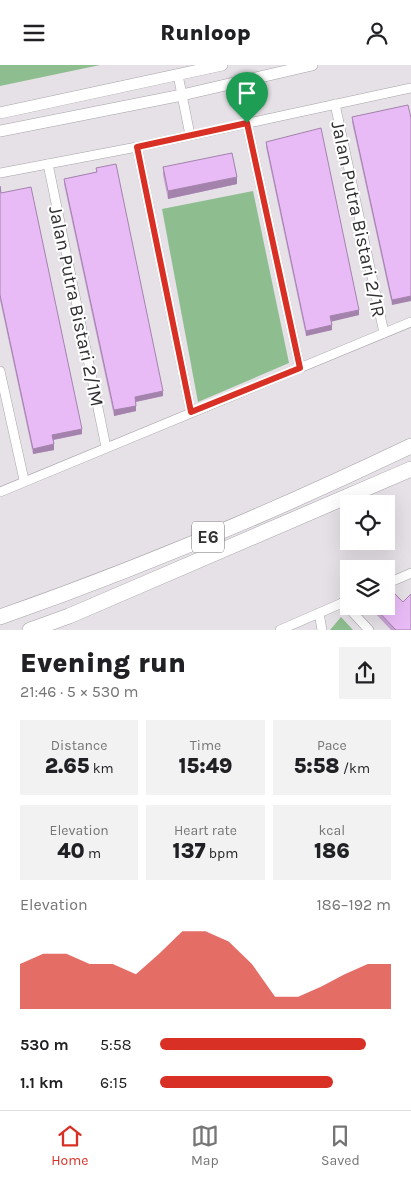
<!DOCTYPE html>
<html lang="en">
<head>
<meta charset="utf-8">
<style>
  :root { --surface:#fff; --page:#f2f2f2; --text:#202124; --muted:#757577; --line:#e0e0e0; --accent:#d93025 }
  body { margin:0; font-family:Karla,sans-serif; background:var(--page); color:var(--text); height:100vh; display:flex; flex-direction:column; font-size:19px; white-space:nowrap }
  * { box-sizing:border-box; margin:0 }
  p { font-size:16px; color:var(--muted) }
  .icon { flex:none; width:28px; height:28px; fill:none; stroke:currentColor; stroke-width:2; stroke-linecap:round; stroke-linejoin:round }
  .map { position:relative; height:565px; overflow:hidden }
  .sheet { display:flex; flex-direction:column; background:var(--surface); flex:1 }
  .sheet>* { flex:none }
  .buttons { position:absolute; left:340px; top:430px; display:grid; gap:10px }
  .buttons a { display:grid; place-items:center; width:55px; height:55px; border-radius:0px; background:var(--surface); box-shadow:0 5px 20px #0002; font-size:25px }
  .pin { position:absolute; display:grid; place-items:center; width:42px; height:42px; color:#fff; margin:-51px -21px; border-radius:50% 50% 50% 0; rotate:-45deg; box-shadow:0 0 5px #0007 }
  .pin .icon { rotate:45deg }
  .round { display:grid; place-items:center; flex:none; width:52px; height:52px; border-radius:0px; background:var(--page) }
  .headline { display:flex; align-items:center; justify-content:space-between; height:85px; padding:0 20px }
  h1 { font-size:28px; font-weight:800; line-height:38px }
  .figures { display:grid; grid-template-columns:repeat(3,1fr); gap:8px; height:85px; padding:5px 20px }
  .figures div { display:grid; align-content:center; border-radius:0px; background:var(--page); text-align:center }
  .figures b { font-size:21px; font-weight:800 }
  .figures small { font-size:14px; font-weight:400 }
  .figures p { font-size:14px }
  .chart { height:140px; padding:10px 20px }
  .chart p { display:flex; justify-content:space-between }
  .chart svg { width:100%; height:90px; margin-top:5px; fill:var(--accent); opacity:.7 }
  ul { padding:0 20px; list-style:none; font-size:16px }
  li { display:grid; grid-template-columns:80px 60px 1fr; align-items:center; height:38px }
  li i { height:12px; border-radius:6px; background:var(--accent) }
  header { display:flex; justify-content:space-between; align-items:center; height:65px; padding:0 20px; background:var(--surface); font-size:22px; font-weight:800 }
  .tab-bar { display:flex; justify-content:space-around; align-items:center; height:70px; border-top:1px solid var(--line); background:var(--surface); font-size:14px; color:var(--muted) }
  .tab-bar a { display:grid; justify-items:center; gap:2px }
  .tab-bar .current { color:var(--accent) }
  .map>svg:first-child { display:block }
</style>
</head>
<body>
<header><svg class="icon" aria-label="menu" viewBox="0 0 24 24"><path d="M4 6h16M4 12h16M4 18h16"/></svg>Runloop<svg class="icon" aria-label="person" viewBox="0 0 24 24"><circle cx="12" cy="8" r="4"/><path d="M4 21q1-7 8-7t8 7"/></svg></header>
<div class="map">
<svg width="411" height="565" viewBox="0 0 411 565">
  <rect width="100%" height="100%" fill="#e5e1e6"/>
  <g fill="#8ebe8f">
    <polygon points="0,0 100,0 0,21"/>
    <polygon points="253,126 289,298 198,337 162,144"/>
    <polygon points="341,552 353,565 330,565"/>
  </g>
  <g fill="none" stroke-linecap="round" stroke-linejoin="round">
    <g stroke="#a6a2a7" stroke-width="10">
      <g id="street">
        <polyline points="178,10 190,70"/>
        <polyline points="335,39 384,268"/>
        <polyline points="247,58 300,303"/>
        <polyline points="137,82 191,347"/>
        <polyline points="48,99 106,382"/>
        <polyline points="0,108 137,82 411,23"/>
        <polyline points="0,306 24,415"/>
        <polyline points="0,427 411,257"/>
        <polyline points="386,519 411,508"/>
        <polyline points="343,537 369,565"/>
        <polyline points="319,548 322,565"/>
        <polyline points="280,565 349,535"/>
      </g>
    </g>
    <g stroke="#a6a2a7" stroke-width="12">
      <g id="secondary">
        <polyline points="0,48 222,0"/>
        <polyline points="0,66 182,30 312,0"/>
      </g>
    </g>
    <g stroke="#a6a2a7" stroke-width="16">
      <g id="highway">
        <path d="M 0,552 C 140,503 277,445 411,381"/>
        <polyline points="30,565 69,551 411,404"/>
      </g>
    </g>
    <use href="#street" stroke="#fff" stroke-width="9"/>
    <use href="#secondary" stroke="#fff" stroke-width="11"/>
    <use href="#highway" stroke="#fff" stroke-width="15"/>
  </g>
  <g fill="#c8a1d4">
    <polygon points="408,40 392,240 352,57 352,52"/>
    <polygon points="266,77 359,250 331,256 332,265 306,271 266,82"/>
    <polygon points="163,102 237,119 168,134 163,110"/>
    <polygon points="96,103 163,331 136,337 136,346 114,351 64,119 64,114 96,107"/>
    <polygon points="0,121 1,128 82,369 54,375 54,385 33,389 0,235"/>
    <polygon points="403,537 411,565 391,565 374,547 374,542"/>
  </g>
  <g fill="#a383ac">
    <polygon points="237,112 237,119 168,134 168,126"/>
    <polygon points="411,231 411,236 392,240 392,235"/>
    <polygon points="359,245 359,250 330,257 330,251"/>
    <polygon points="332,260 332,265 306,271 306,266"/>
    <polygon points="163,326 163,331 135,337 135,332"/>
    <polygon points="136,341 136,346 114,351 114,345"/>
    <polygon points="82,364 82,369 52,375 52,370"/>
    <polygon points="54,379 54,385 33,389 33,384"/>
  </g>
  <g fill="#e9bbf6" stroke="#a383ac">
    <polygon points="408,40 411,53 411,231 392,235 352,52"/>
    <polygon points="321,63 359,245 330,251 332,260 306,266 266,77"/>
    <polygon points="232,88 237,112 168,126 163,102"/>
    <polygon points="116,99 163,326 135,332 136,341 114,345 64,114 97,107 96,103"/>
    <polygon points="0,121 1,128 31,122 82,364 52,370 54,379 33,384 0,230"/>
    <polygon points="392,526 403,537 411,529 411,565 396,565 374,542 386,541 386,531"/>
  </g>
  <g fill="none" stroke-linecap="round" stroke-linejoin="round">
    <g stroke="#fff" stroke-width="10">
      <polygon id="route" points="247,58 300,303 191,347 137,82"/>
    </g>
    <use href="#route" stroke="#d93025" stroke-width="6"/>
  </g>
  <g text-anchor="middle" stroke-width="4" stroke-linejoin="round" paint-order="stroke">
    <rect fill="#fff" stroke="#6f6d6f" stroke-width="1" x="192" y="456.5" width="32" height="31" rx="4"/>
    <g font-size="18" font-weight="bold" fill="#312f31">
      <text x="208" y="478">E6</text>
    </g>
    <g font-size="19" fill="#312f31" stroke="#fff">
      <text transform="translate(359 154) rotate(78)" y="7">Jalan Putra Bistari 2/1R</text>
      <text transform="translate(77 241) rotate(78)" y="7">Jalan Putra Bistari 2/1M</text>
    </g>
  </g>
</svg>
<div class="buttons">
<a><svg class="icon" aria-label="locate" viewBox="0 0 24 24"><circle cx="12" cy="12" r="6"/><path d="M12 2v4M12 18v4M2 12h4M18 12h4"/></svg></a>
<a><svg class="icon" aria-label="layers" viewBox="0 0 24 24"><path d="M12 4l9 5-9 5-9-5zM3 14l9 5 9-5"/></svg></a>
</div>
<div class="pin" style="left:247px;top:58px;background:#1e9e55"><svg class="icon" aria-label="arrive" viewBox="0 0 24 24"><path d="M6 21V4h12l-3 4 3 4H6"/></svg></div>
</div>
<section class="sheet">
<div class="headline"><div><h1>Evening run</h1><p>21:46 · 5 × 530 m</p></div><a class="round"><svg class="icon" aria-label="share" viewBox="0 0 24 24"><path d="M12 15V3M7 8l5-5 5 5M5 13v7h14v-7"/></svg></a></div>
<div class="figures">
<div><p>Distance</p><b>2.65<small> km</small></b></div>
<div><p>Time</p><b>15:49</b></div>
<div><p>Pace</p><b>5:58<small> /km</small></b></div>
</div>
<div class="figures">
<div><p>Elevation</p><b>40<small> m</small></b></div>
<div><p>Heart rate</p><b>137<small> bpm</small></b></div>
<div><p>kcal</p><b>186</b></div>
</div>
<div class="chart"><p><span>Elevation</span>186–192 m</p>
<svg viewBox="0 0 160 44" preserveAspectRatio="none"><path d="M0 44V22L10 17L20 17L30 22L40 22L50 27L60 17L70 6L80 6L90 11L100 22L110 38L120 38L130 33L140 27L150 22L160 22V44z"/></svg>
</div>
<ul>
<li><b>530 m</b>5:58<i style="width:89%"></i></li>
<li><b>1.1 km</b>6:15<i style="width:75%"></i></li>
</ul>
</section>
<nav class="tab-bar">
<a class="current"><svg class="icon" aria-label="home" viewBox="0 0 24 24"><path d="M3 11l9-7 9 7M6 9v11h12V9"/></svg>Home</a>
<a><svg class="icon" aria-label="map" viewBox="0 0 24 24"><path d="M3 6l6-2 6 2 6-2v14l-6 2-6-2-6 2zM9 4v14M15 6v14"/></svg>Map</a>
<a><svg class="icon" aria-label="saved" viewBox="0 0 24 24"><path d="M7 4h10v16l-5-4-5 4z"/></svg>Saved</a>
</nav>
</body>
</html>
